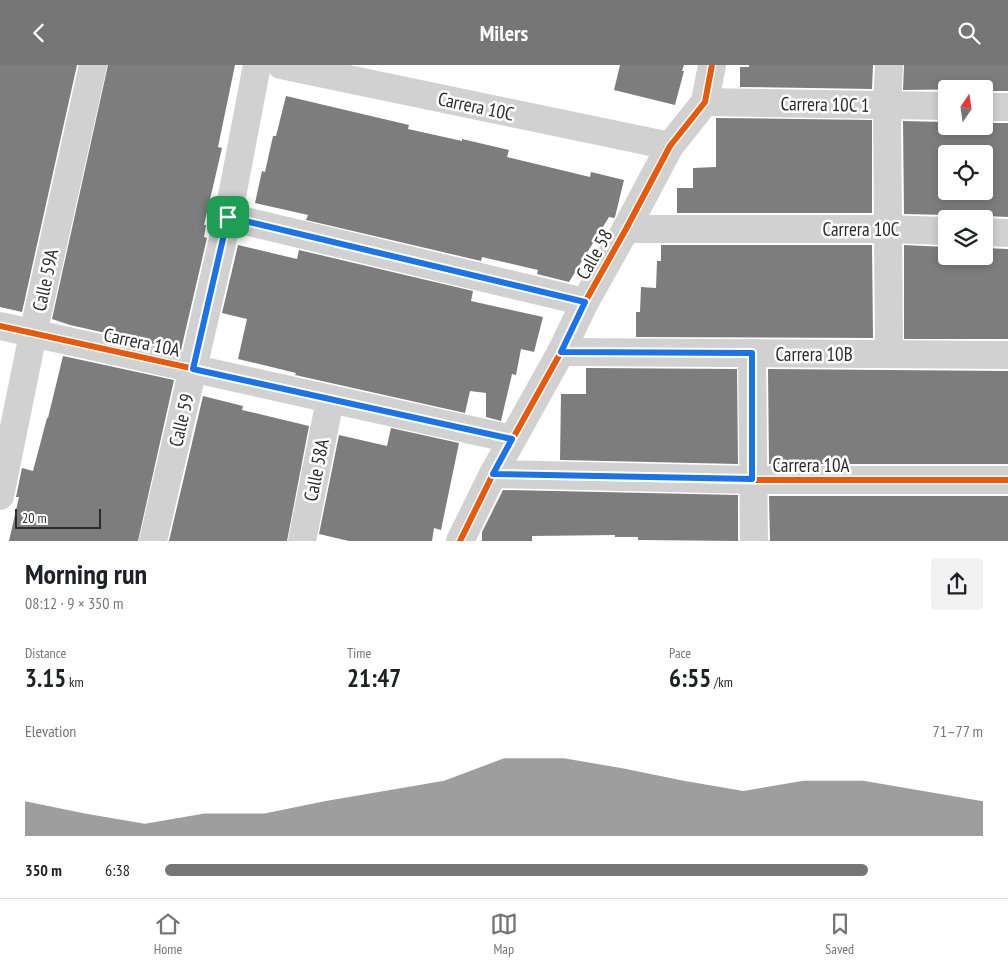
<!DOCTYPE html>
<html lang="en">
<head>
<meta charset="utf-8">
<style>
  :root { --surface:#fff; --page:#f2f2f2; --text:#202124; --muted:#757577; --line:#e0e0e0; --accent:#767676 }
  body { margin:0; font-family:"PT Sans Narrow",sans-serif; background:var(--page); color:var(--text); height:100vh; display:flex; flex-direction:column; font-size:19px; white-space:nowrap }
  * { box-sizing:border-box; margin:0 }
  p { font-size:16px; color:var(--muted) }
  .icon { flex:none; width:28px; height:28px; fill:none; stroke:currentColor; stroke-width:2; stroke-linecap:round; stroke-linejoin:round }
  .map { position:relative; height:476px; overflow:hidden }
  .drawer { display:flex; flex-direction:column; background:var(--surface); flex:1 }
  .drawer>* { flex:none }
  .needle { width:32px; rotate:13deg }
  .controls { position:absolute; left:938px; top:15px; display:grid; gap:10px }
  .controls a { display:grid; place-items:center; width:55px; height:55px; border-radius:5px; background:var(--surface); box-shadow:0 2px 8px #0003; font-size:25px }
  .scale { position:absolute; left:15px; bottom:12px; width:86px; box-sizing:border-box; padding-left:5px; border:2px solid #2c2c2c; border-top:0; font-size:14px; line-height:18px; white-space:nowrap; color:#2c2c2c; -webkit-text-stroke:4px #fff; paint-order:stroke }
  .pin { position:absolute; display:grid; place-items:center; width:42px; height:42px; color:#fff; margin:-21px; border-radius:10px; box-shadow:0 2px 8px #0006 }
  .round { display:grid; place-items:center; flex:none; width:52px; height:52px; border-radius:5px; background:var(--page) }
  .head { display:flex; align-items:center; justify-content:space-between; height:85px; padding:0 25px }
  h1 { font-size:28px; font-weight:700; line-height:38px }
  .stats { display:grid; grid-template-columns:repeat(3,1fr); gap:8px; height:85px; padding:5px 25px }
  .stats div { display:grid; align-content:center }
  .stats b { font-size:25px; font-weight:700 }
  .stats small { font-size:14px; font-weight:400 }
  .stats p { font-size:14px }
  .chart { height:140px; padding:10px 25px }
  .chart p { display:flex; justify-content:space-between }
  .chart svg { width:100%; height:90px; margin-top:5px; fill:var(--accent); opacity:.7 }
  ul { padding:0 25px; list-style:none; font-size:16px }
  li { display:grid; grid-template-columns:80px 60px 1fr; align-items:center; height:38px }
  li i { height:12px; border-radius:6px; background:var(--accent) }
  header { display:flex; justify-content:space-between; align-items:center; height:65px; padding:0 25px; background:var(--accent); color:#fff; font-size:22px; font-weight:700 }
  .tab-bar { display:flex; justify-content:space-around; align-items:center; height:70px; border-top:1px solid var(--line); background:var(--surface); font-size:14px; color:var(--muted) }
  .tab-bar a { display:grid; justify-items:center; gap:2px }
  .tab-bar .active { color:var(--accent) }
  .map>svg:first-child { display:block }
</style>
</head>
<body>
<header><svg class="icon" aria-label="back" viewBox="0 0 24 24"><path d="M15 5l-7 7 7 7"/></svg>Milers<svg class="icon" aria-label="search" viewBox="0 0 24 24"><circle cx="10" cy="10" r="6"/><path d="M15 15l6 6"/></svg></header>
<div class="map">
<svg width="1008" height="476" viewBox="0 0 1008 476">
  <rect width="100%" height="100%" fill="#fff"/>
  <g fill="#7d7d7d" fill-rule="evenodd">
    <polygon points="0,0 77,0 22,247 0,242"/>
    <polygon points="108,0 235,0 218,82 222,83 204,160 206,160 204,172 207,173 181,285 70,260 52,254"/>
    <polygon points="620,0 684,0 682,6 684,6 675,40 614,25"/>
    <polygon points="749,0 873,0 872,24 740,22 740,2 749,2"/>
    <polygon points="904,0 1008,0 1008,26 984,26 984,24 903,25"/>
    <polygon points="286,31 409,60 408,64 462,76 462,74 509,85 507,92 590,112 591,107 624,115 615,152 614,153 609,152 569,217 537,209 538,205 482,192 481,196 306,155 308,150 255,138 262,106 265,107 273,71 276,71"/>
    <polygon points="716,53 872,55 872,148 677,148 677,123 693,123 693,103 716,102"/>
    <path d="M 903,56 L 946,57 L 946,61 L 984,61 L 984,58 L 1008,58 L 1008,152 L 985,151 L 976,154 L 955,154 L 947,150 L 904,149 ZM 946,89 L 984,89 L 984,126 L 946,126 Z"/>
    <polygon points="238,180 297,194 299,185 473,226 471,236 543,252 534,287 521,284 516,310 512,309 501,356 486,352 486,328 470,326 465,348 295,310 296,308 238,294 247,254 222,248"/>
    <polygon points="661,180 872,180 873,273 636,272 636,247 640,247 641,222 656,223 657,196 661,196"/>
    <polygon points="904,180 946,182 946,191 984,191 984,183 1008,184 1008,274 904,274"/>
    <polygon points="63,291 174,315 138,476 9,476 19,432 16,432 22,403 33,406 47,353 48,353"/>
    <polygon points="586,303 737,304 738,399 560,395 561,329 586,329"/>
    <polygon points="768,304 1008,306 1008,399 769,399"/>
    <polygon points="203,331 243,341 242,345 309,361 287,476 169,476"/>
    <polygon points="391,363 459,378 441,465 434,463 432,476 349,476 319,469 339,370 387,381"/>
    <polygon points="503,425 738,430 738,476 638,475 638,472 615,472 615,470 532,471 532,476 482,476 482,467"/>
    <polygon points="769,431 1008,431 1008,476 770,476"/>
  </g>
  <g fill="none" stroke-linecap="round" stroke-linejoin="round">
    <g stroke="#d1d1d1" stroke-width="28">
      <polyline points="281,0 670,81"/>
      <polyline points="889,0 887,40 889,289"/>
      <polyline points="705,37 946,41"/>
      <polyline points="984,42 1008,42"/>
      <polyline points="228,152 585,237"/>
      <polyline points="626,164 888,164 946,166"/>
      <polyline points="984,167 1008,168"/>
      <polyline points="0,261 512,374"/>
      <polyline points="561,287 1008,290"/>
      <polyline points="752,288 754,476"/>
      <polyline points="493,409 752,415 1008,415"/>
      <polyline points="0,431 33,269 93,0"/>
      <polyline points="153,476 228,152 257,0"/>
      <polyline points="302,476 330,335"/>
      <polyline points="460,476 493,409 561,287 585,237 626,164 670,81 705,37 712,0"/>
    </g>
    <g stroke="#fff" stroke-width="9">
      <g id="cycleway">
        <polyline points="0,261 512,374"/>
        <polyline points="493,409 752,415 1008,415"/>
        <polyline points="460,476 493,409 561,287 585,237 626,164 670,81 705,37 712,0"/>
      </g>
    </g>
    <use href="#cycleway" stroke="#e8590c" stroke-width="6"/>
  </g>
  <g fill="none" stroke-linecap="round" stroke-linejoin="round">
    <g stroke="#fff" stroke-width="10">
      <polygon id="route" points="228,152 585,237 561,287 752,288 752,414 493,409 512,374 193,304"/>
    </g>
    <use href="#route" stroke="#1a73e8" stroke-width="6"/>
  </g>
  <g text-anchor="middle" stroke-width="5" stroke-linejoin="round" paint-order="stroke">
    <g font-size="19" fill="#2c2c2c" stroke="#fff">
      <text transform="translate(825 39) rotate(1)" y="7">Carrera 10C 1</text>
      <text transform="translate(476 41) rotate(12)" y="7">Carrera 10C</text>
      <text x="861" y="171">Carrera 10C</text>
      <text transform="translate(594 189) rotate(-61)" y="7">Calle 58</text>
      <text transform="translate(45 215) rotate(-78)" y="7">Calle 59A</text>
      <text transform="translate(142 277) rotate(12)" y="7">Carrera 10A</text>
      <text x="814" y="296">Carrera 10B</text>
      <text transform="translate(181 355) rotate(-77)" y="7">Calle 59</text>
      <text x="811" y="407">Carrera 10A</text>
      <text transform="translate(316 405) rotate(-79)" y="7">Calle 58A</text>
    </g>
  </g>
</svg>
<div class="controls">
<a><svg class="needle" viewBox="-14 -14 28 28"><path d="M0-13l5 13h-10z" fill="#e53935"/><path d="M0 13l5-13h-10z" fill="#757577"/></svg></a>
<a><svg class="icon" aria-label="locate" viewBox="0 0 24 24"><circle cx="12" cy="12" r="6"/><path d="M12 2v4M12 18v4M2 12h4M18 12h4"/></svg></a>
<a><svg class="icon" aria-label="layers" viewBox="0 0 24 24"><path d="M12 4l9 5-9 5-9-5zM3 14l9 5 9-5"/></svg></a>
</div>
<div class="scale">20 m</div>
<div class="pin" style="left:228px;top:152px;background:#1e9e55"><svg class="icon" aria-label="arrive" viewBox="0 0 24 24"><path d="M6 21V4h12l-3 4 3 4H6"/></svg></div>
</div>
<section class="drawer">
<div class="head"><div><h1>Morning run</h1><p>08:12 · 9 × 350 m</p></div><a class="round"><svg class="icon" aria-label="share" viewBox="0 0 24 24"><path d="M12 15V3M7 8l5-5 5 5M5 13v7h14v-7"/></svg></a></div>
<div class="stats">
<div><p>Distance</p><b>3.15<small> km</small></b></div>
<div><p>Time</p><b>21:47</b></div>
<div><p>Pace</p><b>6:55<small> /km</small></b></div>
</div>
<div class="chart"><p><span>Elevation</span>71–77 m</p>
<svg viewBox="0 0 160 44" preserveAspectRatio="none"><path d="M0 44V27L10 33L20 38L30 33L40 33L50 27L60 22L70 17L80 6L90 6L100 11L110 17L120 22L130 17L140 17L150 22L160 27V44z"/></svg>
</div>
<ul>
<li><b>350 m</b>6:38<i style="width:86%"></i></li>
</ul>
</section>
<nav class="tab-bar">
<a class="active"><svg class="icon" aria-label="home" viewBox="0 0 24 24"><path d="M3 11l9-7 9 7M6 9v11h12V9"/></svg>Home</a>
<a><svg class="icon" aria-label="map" viewBox="0 0 24 24"><path d="M3 6l6-2 6 2 6-2v14l-6 2-6-2-6 2zM9 4v14M15 6v14"/></svg>Map</a>
<a><svg class="icon" aria-label="saved" viewBox="0 0 24 24"><path d="M7 4h10v16l-5-4-5 4z"/></svg>Saved</a>
</nav>
</body>
</html>
